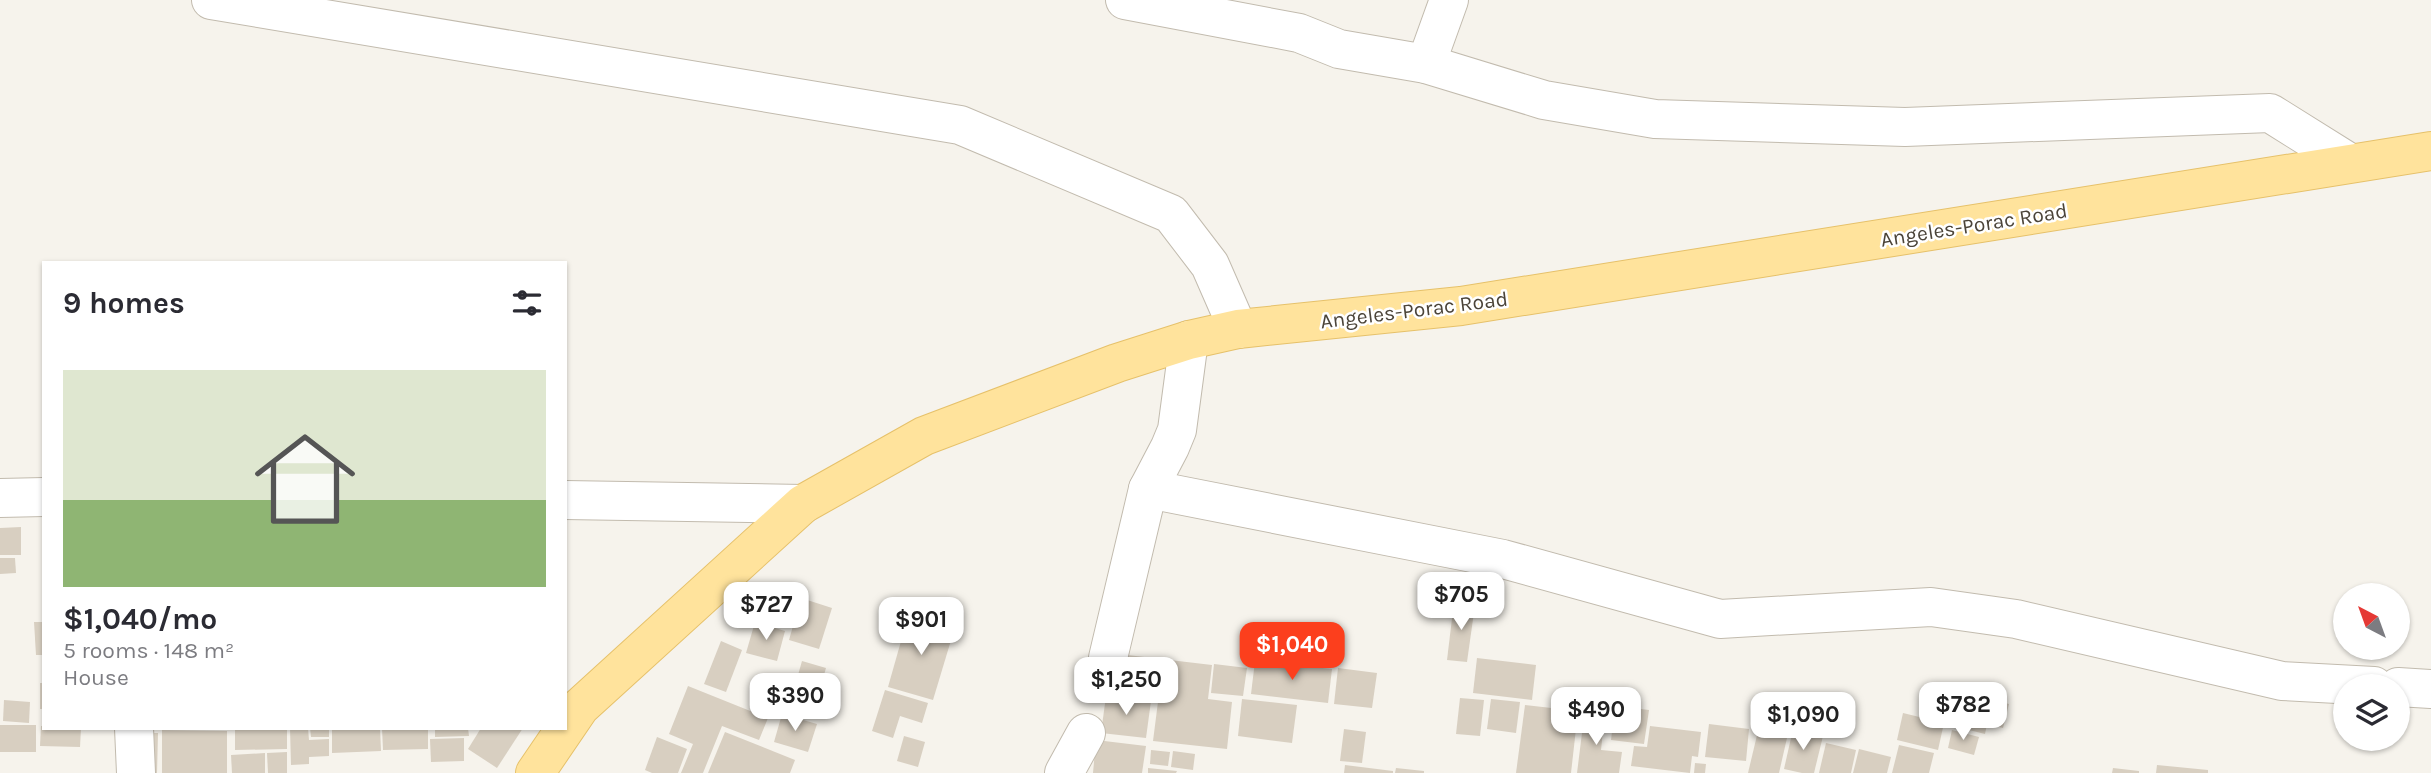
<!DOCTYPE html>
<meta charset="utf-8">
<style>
body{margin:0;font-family:Karla,sans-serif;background:#f2f2f3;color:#2b2b33;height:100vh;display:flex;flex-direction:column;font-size:26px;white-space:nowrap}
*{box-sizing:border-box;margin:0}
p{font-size:23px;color:#7c7c81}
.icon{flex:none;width:38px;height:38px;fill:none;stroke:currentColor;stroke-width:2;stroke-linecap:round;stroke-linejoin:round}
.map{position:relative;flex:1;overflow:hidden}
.side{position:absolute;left:42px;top:261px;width:525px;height:469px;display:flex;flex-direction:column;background:#fff;border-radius:0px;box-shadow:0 2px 5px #0004}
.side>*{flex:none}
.needle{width:46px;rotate:319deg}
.buttons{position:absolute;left:2333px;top:583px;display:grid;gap:14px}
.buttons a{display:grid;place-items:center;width:77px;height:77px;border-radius:50%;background:#fff;box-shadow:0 2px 5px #0004;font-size:35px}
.price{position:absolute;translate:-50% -60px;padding:0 16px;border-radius:14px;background:#fff;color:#222;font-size:23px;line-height:46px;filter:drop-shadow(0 2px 4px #0008)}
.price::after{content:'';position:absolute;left:50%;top:42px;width:21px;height:16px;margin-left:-10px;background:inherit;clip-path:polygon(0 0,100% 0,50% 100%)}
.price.active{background:#fc3f1d;color:#fff}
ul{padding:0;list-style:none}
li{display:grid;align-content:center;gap:14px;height:371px;padding:0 21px}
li+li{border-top:2px solid #e1e1e2}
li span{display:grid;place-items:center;height:217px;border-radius:0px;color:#555}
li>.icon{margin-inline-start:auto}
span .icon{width:126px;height:126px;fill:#fffc;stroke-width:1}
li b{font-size:30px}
h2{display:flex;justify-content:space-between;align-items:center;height:84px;padding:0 21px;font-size:30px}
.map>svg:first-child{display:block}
</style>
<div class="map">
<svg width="2431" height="773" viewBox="0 0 2431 773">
<rect width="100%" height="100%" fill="#f6f3ec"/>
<g fill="#d8cfc1">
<polygon points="21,527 21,555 0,555 0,528"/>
<polygon points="0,558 15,558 16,573 0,574"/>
<polygon points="801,598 832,608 819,649 789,640"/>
<polygon points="1454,602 1475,605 1467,662 1447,660"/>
<polygon points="909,613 955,627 933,700 888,687"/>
<polygon points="34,622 44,622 44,655 36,655"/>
<polygon points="755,622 785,631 777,661 746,653"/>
<polygon points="721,641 742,650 726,692 704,684"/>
<polygon points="1119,654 1212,665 1208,699 1232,702 1227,749 1153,741 1159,694 1175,694 1115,687"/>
<polygon points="1477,658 1536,665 1532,700 1473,693"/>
<polygon points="802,661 826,668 818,696 794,689"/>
<polygon points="1255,661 1332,669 1328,703 1251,694"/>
<polygon points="1214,664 1247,668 1243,696 1211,693"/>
<polygon points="1338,668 1377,673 1372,708 1334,704"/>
<rect x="40" y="683" width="4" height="26"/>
<polygon points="688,686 768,718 759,740 722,726 703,773 681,773 693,744 669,734"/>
<polygon points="885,690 928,703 922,723 900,716 893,738 872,731"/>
<polygon points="1106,696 1151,701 1146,738 1101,733"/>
<polygon points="1460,698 1484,700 1480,736 1456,734"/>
<polygon points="1242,699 1297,705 1292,743 1238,736"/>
<polygon points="1491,699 1520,702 1516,733 1487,729"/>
<polygon points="1990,699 2009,704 2003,728 1987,724 1985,734 1949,725 1955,701 1987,709"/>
<polygon points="4,700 30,702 29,723 3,721"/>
<polygon points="1525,705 1578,711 1571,773 1516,773"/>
<polygon points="1615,706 1649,710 1644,744 1611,740"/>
<polygon points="1585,709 1605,712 1601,750 1622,752 1619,773 1577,773"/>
<polygon points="1903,713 1944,723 1938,750 1897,740"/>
<polygon points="782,714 817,724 808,752 774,742"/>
<polygon points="1709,724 1749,729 1746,761 1705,757"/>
<rect x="0" y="725" width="36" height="27"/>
<polygon points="41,726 81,728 80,747 40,746"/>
<polygon points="1650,726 1701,732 1698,757 1692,756 1690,773 1631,766 1634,746 1647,747"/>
<polygon points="235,728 287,728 287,749 235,750"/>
<polygon points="290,728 308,728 309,740 329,739 329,756 309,757 309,764 291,765"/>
<polygon points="310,728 329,728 329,737 311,737"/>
<polygon points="332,728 380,728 381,751 332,753"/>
<polygon points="382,728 428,728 428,749 383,750"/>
<polygon points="435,728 468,728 469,736 435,737"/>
<polygon points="481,728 523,728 497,768 468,749"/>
<polygon points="1344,729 1366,732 1362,763 1340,761"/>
<polygon points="1793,729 1823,736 1814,773 1802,773 1784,769"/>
<polygon points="162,730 227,731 227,773 162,773"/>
<polygon points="1952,730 1979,737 1974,755 1948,748"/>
<polygon points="1758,731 1787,738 1779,773 1748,773"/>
<polygon points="725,732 795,760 790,773 708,773"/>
<polygon points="140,733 158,733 157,773 139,773"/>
<polygon points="904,736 925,742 918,767 897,761"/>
<polygon points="657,737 687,749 678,773 652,773 645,770"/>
<polygon points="464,738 464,761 431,762 430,739"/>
<polygon points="1096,740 1146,746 1142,773 1093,773"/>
<polygon points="1826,743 1856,750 1851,773 1819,773"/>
<polygon points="1899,745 1934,753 1929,773 1892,773"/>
<polygon points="1859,749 1891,757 1887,773 1853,773"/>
<polygon points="1151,750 1170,752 1168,766 1150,764"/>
<polygon points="1173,751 1195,754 1193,770 1171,767"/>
<polygon points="287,752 287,773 268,773 267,753"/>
<polygon points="265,753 265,773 232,773 231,755"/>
<polygon points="1695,763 1706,764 1705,773 1694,773"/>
<polygon points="1345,765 1393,771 1393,773 1344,773"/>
<polygon points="2157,765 2208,770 2208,773 2156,773"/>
<polygon points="1148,768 1177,771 1176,773 1148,773"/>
<polygon points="1396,768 1424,771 1424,773 1395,773"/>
<polygon points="2113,768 2139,771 2139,773 2112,773"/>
</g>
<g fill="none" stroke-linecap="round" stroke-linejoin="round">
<defs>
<g id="minor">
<polyline points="211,0 960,125 1171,214 1210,265 1238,329"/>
<polyline points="1125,0 1299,33 1339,49 1426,64 1544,100 1655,119 1905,127 2270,113 2350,163"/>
<polyline points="1426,64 1449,0"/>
<polyline points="1148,489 1503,559 1720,619 1931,607 2016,619 2282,681 2374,686"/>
<polyline points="0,498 44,497"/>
<polyline points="565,500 803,504"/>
<polyline points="1108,658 1148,489 1170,447 1177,430 1189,340"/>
<polyline points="2398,687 2431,689"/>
<polyline points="134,728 136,773"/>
<polyline points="1064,773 1086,733"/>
</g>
<polyline id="major" points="535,773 580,707 803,504 924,436 1117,363 1189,340 1238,329 1461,306 2431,151"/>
</defs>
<use href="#minor" stroke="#c2bbae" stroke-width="40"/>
<use href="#major" stroke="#e6c16a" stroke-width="40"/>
<use href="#minor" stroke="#fff" stroke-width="38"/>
<use href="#major" stroke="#ffe39c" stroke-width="38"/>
</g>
<g text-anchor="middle" stroke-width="5" stroke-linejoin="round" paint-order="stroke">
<g font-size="21" fill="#4b4439" stroke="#fff">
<text transform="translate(1974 225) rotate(-9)" y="7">Angeles-Porac Road</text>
<text transform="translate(1414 310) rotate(-7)" y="7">Angeles-Porac Road</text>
</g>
</g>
</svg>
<div class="buttons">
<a><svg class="needle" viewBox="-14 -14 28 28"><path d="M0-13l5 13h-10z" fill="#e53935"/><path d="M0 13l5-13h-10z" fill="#7c7c81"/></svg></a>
<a><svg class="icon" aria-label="layers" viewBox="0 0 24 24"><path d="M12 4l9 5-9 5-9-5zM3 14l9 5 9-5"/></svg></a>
</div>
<b class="price" style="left:1461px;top:632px">$705</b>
<b class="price" style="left:766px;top:642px">$727</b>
<b class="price" style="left:921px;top:657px">$901</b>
<b class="price active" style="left:1292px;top:682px">$1,040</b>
<b class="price" style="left:1126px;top:717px">$1,250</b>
<b class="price" style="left:795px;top:733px">$390</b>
<b class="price" style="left:1963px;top:742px">$782</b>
<b class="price" style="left:1596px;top:747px">$490</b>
<b class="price" style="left:1803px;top:752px">$1,090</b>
<section class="side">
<h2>9 homes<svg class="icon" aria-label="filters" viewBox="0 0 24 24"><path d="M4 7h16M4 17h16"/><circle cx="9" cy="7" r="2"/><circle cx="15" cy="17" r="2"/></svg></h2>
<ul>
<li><span style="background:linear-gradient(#dfe7d0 60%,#8fb573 0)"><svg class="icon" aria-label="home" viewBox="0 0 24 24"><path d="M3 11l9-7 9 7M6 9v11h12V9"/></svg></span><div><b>$1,040/mo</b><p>5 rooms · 148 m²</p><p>House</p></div></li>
</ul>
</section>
</div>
